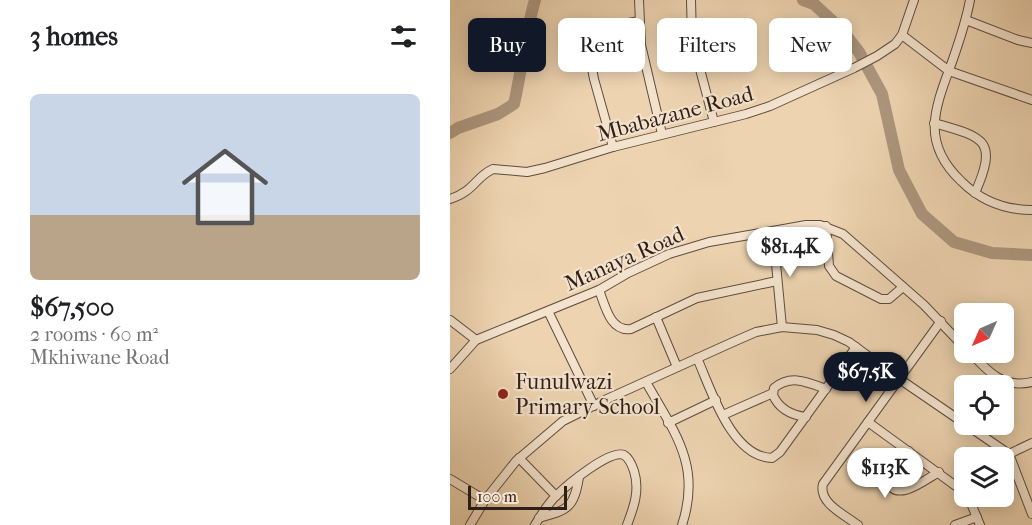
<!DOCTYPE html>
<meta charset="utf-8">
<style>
body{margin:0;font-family:"IM FELL French Canon",serif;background:#f6f6f6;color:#202124;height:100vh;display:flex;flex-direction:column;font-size:22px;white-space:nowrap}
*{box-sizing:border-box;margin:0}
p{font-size:20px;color:#757577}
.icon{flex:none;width:33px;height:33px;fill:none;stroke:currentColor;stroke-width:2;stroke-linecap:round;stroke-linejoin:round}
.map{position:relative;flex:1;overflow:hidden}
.side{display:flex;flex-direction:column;background:#fff;width:450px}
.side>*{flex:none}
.top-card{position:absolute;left:18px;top:18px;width:474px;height:54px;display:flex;gap:12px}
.needle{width:39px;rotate:225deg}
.tools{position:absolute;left:504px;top:303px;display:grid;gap:12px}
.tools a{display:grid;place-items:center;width:60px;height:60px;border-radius:9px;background:#fff;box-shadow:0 3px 15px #0003;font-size:30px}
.scale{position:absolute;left:18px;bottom:15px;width:99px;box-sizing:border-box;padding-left:6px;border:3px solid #2f1f19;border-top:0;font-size:16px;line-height:21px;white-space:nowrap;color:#2f1f19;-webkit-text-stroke:4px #f3e2cc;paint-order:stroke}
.price{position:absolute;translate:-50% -51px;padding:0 14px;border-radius:21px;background:#fff;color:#222;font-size:20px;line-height:39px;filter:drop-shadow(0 2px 3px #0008)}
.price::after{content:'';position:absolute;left:50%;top:36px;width:18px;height:14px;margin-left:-9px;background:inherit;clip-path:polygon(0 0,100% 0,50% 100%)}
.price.current{background:#111827;color:#fff}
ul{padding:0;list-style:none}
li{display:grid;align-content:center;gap:12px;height:318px;padding:0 30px}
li+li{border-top:2px solid #e0e0e0}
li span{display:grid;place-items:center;height:186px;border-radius:9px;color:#555}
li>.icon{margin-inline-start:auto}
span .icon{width:108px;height:108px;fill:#fffc;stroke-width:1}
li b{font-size:26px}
h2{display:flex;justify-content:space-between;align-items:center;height:72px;padding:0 30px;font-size:26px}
.pill{padding:0 21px;border-radius:9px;background:#fff;box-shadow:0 3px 15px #0003;font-size:21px;line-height:54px}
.pill.current{background:#111827;color:#fff}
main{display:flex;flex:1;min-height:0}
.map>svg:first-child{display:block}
</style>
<main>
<section class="side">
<h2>3 homes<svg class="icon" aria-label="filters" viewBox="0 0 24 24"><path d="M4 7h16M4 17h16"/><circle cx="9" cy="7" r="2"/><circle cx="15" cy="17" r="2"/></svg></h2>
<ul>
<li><span style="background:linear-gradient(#c9d6e8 65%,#b9a48a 0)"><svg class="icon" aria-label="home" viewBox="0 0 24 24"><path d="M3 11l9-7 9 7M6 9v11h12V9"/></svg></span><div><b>$67,500</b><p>2 rooms · 60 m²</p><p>Mkhiwane Road</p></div></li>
</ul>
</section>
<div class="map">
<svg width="582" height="525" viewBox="0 0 582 525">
<rect width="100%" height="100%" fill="#edd3b0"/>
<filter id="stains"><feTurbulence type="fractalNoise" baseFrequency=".00333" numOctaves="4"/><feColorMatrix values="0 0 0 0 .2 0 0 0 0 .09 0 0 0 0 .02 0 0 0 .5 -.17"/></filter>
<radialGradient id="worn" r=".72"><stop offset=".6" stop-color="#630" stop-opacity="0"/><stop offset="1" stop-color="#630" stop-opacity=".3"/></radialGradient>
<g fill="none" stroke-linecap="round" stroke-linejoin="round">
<g stroke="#ac967d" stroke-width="12">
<polyline points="353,0 364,4 391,29 409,52 432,94 449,170 472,214 504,242 542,253 582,255"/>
<path d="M0 133 8 128 48 114 64 104C72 69 75 34 85 0"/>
</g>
<defs>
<g id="street">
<polyline points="189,0 191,45 212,134"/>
<polyline points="241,0 242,39 264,122"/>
<path d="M520 0C516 22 509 42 502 62 485 108 470 142 511 181 531 201 554 210 582 210"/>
<polyline points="516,20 568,40 582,43"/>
<polyline points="452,35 499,71 582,100"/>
<path d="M484 123C533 137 549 139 525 193"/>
<polyline points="163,147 144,79 140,58 145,45 163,26 189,21"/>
<path d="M0 199C25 191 25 177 43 169L77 172 95 168 163 147 296 114 320 106 404 68 427 56 445 44 452 35 464 0"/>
<polyline points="376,226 379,266 386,276 431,299 439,299 453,287"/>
<polyline points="323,232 332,327"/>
<path d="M149 290C155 305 160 332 181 329L247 298 327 281"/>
<polyline points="98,311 144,406"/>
<polyline points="206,317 227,367"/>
<polyline points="0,320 26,340"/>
<path d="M520 352C538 372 554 389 582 382"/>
<path d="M247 358C261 389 281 457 322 458L330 452 406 347"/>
<polyline points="0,369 26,340 149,290 178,273 219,254 259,242 356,225 370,225 393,234 474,305 514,347"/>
<path d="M196 382C224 432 252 465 232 525"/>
<polyline points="273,415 323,393"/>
<path d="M356 417C341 415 329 409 323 395L324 388C341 374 357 382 376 389"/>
<polyline points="418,422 514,492"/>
<polyline points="218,423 266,400"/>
<path d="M459 451 438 481C446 504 476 479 489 472"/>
<polyline points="559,454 582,443"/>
<polyline points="69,458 106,496"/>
<polyline points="0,479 35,500"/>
<polyline points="518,496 530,525"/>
<path d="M89 518C118 510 124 508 129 477"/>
<polyline points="20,525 35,500 66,461 113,421 157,399 283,342 306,332 332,327 367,330 384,335 399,342 448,378 559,454 582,514"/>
<path d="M85 525C91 515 98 503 107 495 117 485 160 449 174 455 179 458 182 465 184 471 190 490 184 507 177 525"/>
<path d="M408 525C395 515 368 503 373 484L491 321"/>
<polyline points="505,525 527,517"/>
</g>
</defs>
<use href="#street" stroke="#5e4c3f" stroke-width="10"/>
<use href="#street" stroke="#f3e2cc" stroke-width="8"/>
</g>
<circle fill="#8f2418" stroke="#f3e2cc" stroke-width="2" cx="53" cy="394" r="6"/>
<g text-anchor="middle" stroke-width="4.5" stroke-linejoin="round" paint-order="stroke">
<g font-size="22" fill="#2f1f19" stroke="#f3e2cc">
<text transform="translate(225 113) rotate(-15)" y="8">Mbabazane Road</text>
<text transform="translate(174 258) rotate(-24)" y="8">Manaya Road</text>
</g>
<g font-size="22" fill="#2f1f19" stroke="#f3e2cc" text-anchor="start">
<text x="65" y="389">Funulwazi<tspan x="65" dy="25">Primary School</tspan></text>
</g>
</g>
<rect width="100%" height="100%" filter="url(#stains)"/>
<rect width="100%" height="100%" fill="url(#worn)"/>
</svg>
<div class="tools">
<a><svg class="needle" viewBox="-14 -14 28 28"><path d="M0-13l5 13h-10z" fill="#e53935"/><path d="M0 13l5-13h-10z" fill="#757577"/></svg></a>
<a><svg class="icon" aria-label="locate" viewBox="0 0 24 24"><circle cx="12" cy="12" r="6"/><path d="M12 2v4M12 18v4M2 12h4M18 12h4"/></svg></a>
<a><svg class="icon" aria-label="layers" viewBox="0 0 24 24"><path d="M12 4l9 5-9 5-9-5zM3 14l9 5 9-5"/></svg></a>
</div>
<div class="scale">100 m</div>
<b class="price" style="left:340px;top:278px">$81.4K</b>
<b class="price current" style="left:416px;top:403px">$67.5K</b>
<b class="price" style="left:435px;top:499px">$113K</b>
<div class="top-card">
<a class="pill current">Buy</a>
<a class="pill">Rent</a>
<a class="pill">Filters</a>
<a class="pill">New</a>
</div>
</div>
</main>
